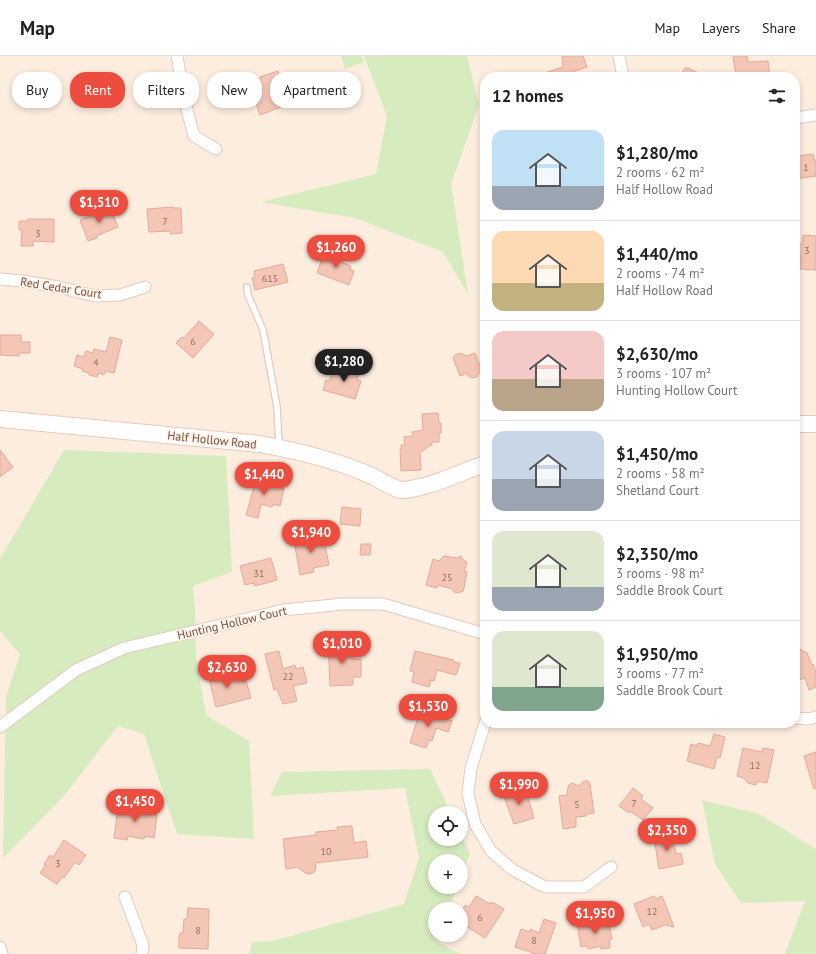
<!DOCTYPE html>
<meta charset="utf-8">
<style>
body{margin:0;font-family:"PT Sans",sans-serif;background:#f6f6f6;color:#222;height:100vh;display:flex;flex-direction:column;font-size:15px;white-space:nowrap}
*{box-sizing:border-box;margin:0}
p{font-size:13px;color:#767676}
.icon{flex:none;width:22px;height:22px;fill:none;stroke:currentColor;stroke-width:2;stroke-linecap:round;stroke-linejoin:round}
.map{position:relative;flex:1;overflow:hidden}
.panel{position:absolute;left:480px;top:16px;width:320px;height:656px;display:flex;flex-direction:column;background:#fff;border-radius:16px;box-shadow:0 2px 6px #0003}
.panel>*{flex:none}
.banner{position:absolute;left:12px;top:16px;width:380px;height:36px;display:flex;gap:8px}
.buttons{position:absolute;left:428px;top:750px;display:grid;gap:8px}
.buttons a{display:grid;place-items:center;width:40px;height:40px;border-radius:50%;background:#fff;box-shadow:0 2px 6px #0003;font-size:20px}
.price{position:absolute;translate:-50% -34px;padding:0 9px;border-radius:14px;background:#ed4d3e;color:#fff;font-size:13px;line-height:26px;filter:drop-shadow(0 1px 2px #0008)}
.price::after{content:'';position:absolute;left:50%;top:24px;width:12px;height:9px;margin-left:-6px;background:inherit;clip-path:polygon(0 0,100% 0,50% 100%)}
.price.on{background:#222;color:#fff}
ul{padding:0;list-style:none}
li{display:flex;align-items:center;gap:12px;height:100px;padding:0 12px}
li+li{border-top:1px solid #e0e0e0}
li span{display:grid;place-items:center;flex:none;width:112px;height:80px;border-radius:12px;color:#555}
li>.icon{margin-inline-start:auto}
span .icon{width:48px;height:48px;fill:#fffc;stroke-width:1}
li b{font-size:17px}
h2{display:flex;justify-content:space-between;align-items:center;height:48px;padding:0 12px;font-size:17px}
.chip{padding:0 14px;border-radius:16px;background:#fff;box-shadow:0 2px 6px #0003;font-size:14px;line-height:36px}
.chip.on{background:#ed4d3e;color:#fff}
header{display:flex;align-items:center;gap:24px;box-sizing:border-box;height:56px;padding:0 20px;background:#fff;border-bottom:1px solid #e0e0e0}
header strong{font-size:19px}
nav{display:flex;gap:22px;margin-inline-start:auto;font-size:14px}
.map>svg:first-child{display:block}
</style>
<header>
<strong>Map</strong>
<nav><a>Map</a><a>Layers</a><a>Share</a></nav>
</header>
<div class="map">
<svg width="816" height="898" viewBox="0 0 816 898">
<rect width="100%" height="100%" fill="#fdeddf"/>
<g fill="#d6ebbe">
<polygon points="341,0 362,0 364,6 345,13"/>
<polygon points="364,0 467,0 479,49 451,128 468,238 443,196 355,162 261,146 376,118 387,60"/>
<polygon points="64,394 226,400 232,516 193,530 195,554 196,602 206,659 249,685 254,783 177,778 144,678 118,670 64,740 3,802 6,640 20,598 0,575 0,503"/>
<polygon points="430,713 451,757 435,757 435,783 461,783 461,779 470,798 461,820 461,805 435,805 435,831 457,831 448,853 435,853 435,879 438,879 436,885 460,898 249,898 252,886 273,885 404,848 419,802 405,732 270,740 282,716"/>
<polygon points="702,744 759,758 816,793 816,898 785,898 805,845 741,847 715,808"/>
</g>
<g fill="#f4c6b6" stroke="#e7a996">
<polygon points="562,0 583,0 587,11 569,17 571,21 538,21 538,19 563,11"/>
<polygon points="733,0 747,0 748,6 768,5 770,21 736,21"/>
<polygon points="685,12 688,12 706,21 679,21"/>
<polygon points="278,15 281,23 285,25 287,31 283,44 279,45 281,51 260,59 253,39 249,40 245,29 260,23 260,21"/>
<polygon points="813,98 814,104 816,104 816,120 795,123 795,100"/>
<polygon points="173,151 173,152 181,152 182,177 171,178 170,175 149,176 147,153"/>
<polygon points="111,154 118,171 96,180 97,182 88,185 80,164 104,155 104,156"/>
<polygon points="28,163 54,163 54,186 33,185 33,190 21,190 22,174 19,174 19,165 28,165"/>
<polygon points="803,179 816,180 816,214 800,213 801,200 798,200 799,188 802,188"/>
<polygon points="335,195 343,207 351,210 350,214 354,215 349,229 317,217 323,200 326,201"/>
<polygon points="283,208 288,226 255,234 252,222 255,221 254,215"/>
<polygon points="199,265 214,278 193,302 176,287 182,281 184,282"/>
<polygon points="0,279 21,279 21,286 30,286 30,297 19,297 19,300 0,299"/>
<polygon points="110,281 122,284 114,317 105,315 104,319 98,317 97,321 89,319 89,317 82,315 83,313 74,310 77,299 84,301 86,295 93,297 94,293 106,296"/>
<polygon points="460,297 467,300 475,297 482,315 479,317 477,321 472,322 468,320 467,317 460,320 453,302 455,299"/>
<polygon points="347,309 358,313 359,316 357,324 361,325 355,343 323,334 326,324 329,325 332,317 341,319 343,311"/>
<polygon points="438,357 439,367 441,367 441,377 439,377 439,386 432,386 432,389 429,390 420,397 421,414 401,415 400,393 401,393 401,389 405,389 404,381 413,380 412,376 423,374 422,358"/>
<polygon points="0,394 13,411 0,421"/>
<polygon points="257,420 278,424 276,431 284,433 280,450 273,448 272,451 261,448 258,462 246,459"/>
<polygon points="342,451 361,453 360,470 340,468"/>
<polygon points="323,479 329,509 313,512 314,516 300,519 294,485"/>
<polygon points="361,488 371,488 370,499 360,499"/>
<polygon points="444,500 457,502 461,500 463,504 467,506 464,515 467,516 464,532 463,535 459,537 454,536 452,533 438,529 437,532 426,529 433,503 439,505"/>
<polygon points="271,502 277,524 255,530 254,527 245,529 240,510"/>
<polygon points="328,580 341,580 341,601 353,600 354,603 361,603 361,621 353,621 353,629 330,630"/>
<polygon points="800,593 807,597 812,609 813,608 816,616 816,631 809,634 805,622 795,625 795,595"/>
<polygon points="279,595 283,613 295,609 296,613 303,611 307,627 293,630 297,645 283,648 277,633 274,634 265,598"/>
<polygon points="415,595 454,604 453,606 460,607 456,619 437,614 434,625 431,624 429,631 412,626 414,616 410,615"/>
<polygon points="219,611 223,627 237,623 238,627 246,625 251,642 216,651 207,614"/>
<polygon points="420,655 452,665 448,676 436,672 432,685 429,684 426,692 410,687"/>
<polygon points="714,678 725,681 720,702 717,701 714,713 687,705 691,688 697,690 698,687 710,690"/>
<polygon points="743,692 762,696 763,692 774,694 767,727 757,725 756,729 748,727 744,722 737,720"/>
<polygon points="816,696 816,732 814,733 804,700"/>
<polygon points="584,725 588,725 590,728 594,757 586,758 586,760 576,761 576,771 563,773 559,740 567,739 568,731 570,728 573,727 578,730"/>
<polygon points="525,732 534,762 514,768 503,738"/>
<polygon points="633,732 643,740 641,743 653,752 643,764 630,755 629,757 619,750"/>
<polygon points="138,747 148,748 147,757 157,759 154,782 145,780 144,783 128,780 127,784 114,782 118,752 137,755"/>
<polygon points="352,770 354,787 366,785 368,801 315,807 316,814 313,817 307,818 297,811 286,813 283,783 316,779 316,776 338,774 337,771"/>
<polygon points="672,778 676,798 681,797 683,808 659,813 654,782"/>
<polygon points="64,784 86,799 79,809 75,806 64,822 62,821 57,828 40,817 46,809 44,808 50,799 53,801"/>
<polygon points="476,840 490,848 492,846 504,853 485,882 461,867 461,856 465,849 469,851"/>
<polygon points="654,840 656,843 662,840 674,871 665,869 652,874 649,868 643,871 634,848"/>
<polygon points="188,852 209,853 208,893 179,892 179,880 180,877 183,877 184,863 187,863"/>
<polygon points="544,863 556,867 545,898 536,898 515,891 521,873 530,876 530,873 539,877"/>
<polygon points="608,864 612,883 609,884 610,892 601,893 601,890 588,893 587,890 581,891 577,867 588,865 588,868"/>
</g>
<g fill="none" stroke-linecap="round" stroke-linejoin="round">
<defs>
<polyline id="lane" points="247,231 248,239 263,274 277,351 279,390"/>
<g id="street">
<polyline points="177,0 184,42 194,80 216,93"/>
<polyline points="619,0 623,21"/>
<polyline points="795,62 816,59"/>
<polyline points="0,223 23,225 58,231 95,240 120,239 145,231"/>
<polyline points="795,662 808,663 816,661"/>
<polyline points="485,667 471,712 468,737 475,768 491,795 513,814 545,831 584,831 611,811"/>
<polyline points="0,671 76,614 124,592 284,554 343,548 383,548 485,578"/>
<polyline points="125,841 143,889 142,898"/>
<polyline points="0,891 2,898"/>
</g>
<g id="secondary">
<path d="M0 363 260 388C298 395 338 404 374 421 380 424 397 435 404 434 432 431 458 417 485 408"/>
<polyline points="795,368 816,368"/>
</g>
</defs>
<use href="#lane" stroke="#e3cabe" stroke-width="8"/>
<use href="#street" stroke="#e3cabe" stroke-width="13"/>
<use href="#secondary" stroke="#e9cabb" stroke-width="18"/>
<use href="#lane" stroke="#fff" stroke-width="5.5"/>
<use href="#street" stroke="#fff" stroke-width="11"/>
<use href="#secondary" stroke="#fff" stroke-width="16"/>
</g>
<g text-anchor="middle" stroke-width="3.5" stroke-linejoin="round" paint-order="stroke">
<g font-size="10" fill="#946e62">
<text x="806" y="115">1</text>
<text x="165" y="169">7</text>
<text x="38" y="181">3</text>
<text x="807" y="198">3</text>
<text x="270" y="226">615</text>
<text x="193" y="289">6</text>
<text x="96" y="310">4</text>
<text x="259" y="521">31</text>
<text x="447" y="525">25</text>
<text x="288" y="624">22</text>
<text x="755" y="713">12</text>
<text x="634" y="751">7</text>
<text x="577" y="752">5</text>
<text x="326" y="799">10</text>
<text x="58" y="811">3</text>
<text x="652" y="859">12</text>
<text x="480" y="865">6</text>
<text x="198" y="878">8</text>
<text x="534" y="888">8</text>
</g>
<g font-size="12" fill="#745046" stroke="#fff2e6">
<text transform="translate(61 232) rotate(9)" y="4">Red Cedar Court</text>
<text transform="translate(212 384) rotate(6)" y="4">Half Hollow Road</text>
<text transform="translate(232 567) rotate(-13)" y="4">Hunting Hollow Court</text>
</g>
</g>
</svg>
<div class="buttons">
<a><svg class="icon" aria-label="locate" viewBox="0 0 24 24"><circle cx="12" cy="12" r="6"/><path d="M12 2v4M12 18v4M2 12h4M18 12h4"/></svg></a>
<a>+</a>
<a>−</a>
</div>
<b class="price" style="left:99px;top:168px">$1,510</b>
<b class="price" style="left:336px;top:213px">$1,260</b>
<b class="price on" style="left:344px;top:327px">$1,280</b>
<b class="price" style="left:264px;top:440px">$1,440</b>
<b class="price" style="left:311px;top:498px">$1,940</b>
<b class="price" style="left:342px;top:609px">$1,010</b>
<b class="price" style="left:227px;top:633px">$2,630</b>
<b class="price" style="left:428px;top:672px">$1,530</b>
<b class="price" style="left:519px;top:750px">$1,990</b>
<b class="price" style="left:135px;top:767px">$1,450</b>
<b class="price" style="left:667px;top:796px">$2,350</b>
<b class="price" style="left:595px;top:879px">$1,950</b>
<div class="banner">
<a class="chip">Buy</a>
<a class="chip on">Rent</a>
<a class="chip">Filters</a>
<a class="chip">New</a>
<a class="chip">Apartment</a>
</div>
<section class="panel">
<h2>12 homes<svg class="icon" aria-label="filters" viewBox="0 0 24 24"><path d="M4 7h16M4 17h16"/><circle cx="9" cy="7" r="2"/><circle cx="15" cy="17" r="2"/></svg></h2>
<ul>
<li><span style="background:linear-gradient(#bfe0f5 70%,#9aa5b1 0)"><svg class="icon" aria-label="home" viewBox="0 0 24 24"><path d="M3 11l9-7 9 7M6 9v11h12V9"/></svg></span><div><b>$1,280/mo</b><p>2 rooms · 62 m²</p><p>Half Hollow Road</p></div></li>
<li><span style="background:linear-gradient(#ffd9b3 65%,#c2b280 0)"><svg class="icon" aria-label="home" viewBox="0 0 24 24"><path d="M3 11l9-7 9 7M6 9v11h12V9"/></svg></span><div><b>$1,440/mo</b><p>2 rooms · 74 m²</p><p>Half Hollow Road</p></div></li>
<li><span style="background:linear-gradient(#f6c9c9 60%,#b9a48a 0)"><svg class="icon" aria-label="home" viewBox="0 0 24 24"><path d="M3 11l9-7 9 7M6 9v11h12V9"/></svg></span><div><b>$2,630/mo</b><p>3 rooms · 107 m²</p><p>Hunting Hollow Court</p></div></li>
<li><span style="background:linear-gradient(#c9d6e8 60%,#9aa5b1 0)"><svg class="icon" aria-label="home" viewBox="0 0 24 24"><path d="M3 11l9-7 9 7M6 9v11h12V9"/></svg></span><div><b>$1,450/mo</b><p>2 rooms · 58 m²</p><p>Shetland Court</p></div></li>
<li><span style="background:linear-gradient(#dfe7d0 70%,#9aa5b1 0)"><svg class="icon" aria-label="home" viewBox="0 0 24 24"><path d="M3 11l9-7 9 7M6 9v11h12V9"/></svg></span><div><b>$2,350/mo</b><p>3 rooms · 98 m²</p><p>Saddle Brook Court</p></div></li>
<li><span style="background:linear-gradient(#dfe7d0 70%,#7fa58c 0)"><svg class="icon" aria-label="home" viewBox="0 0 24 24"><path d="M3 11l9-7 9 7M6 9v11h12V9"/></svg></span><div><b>$1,950/mo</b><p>3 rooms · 77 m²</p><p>Saddle Brook Court</p></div></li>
</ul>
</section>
</div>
